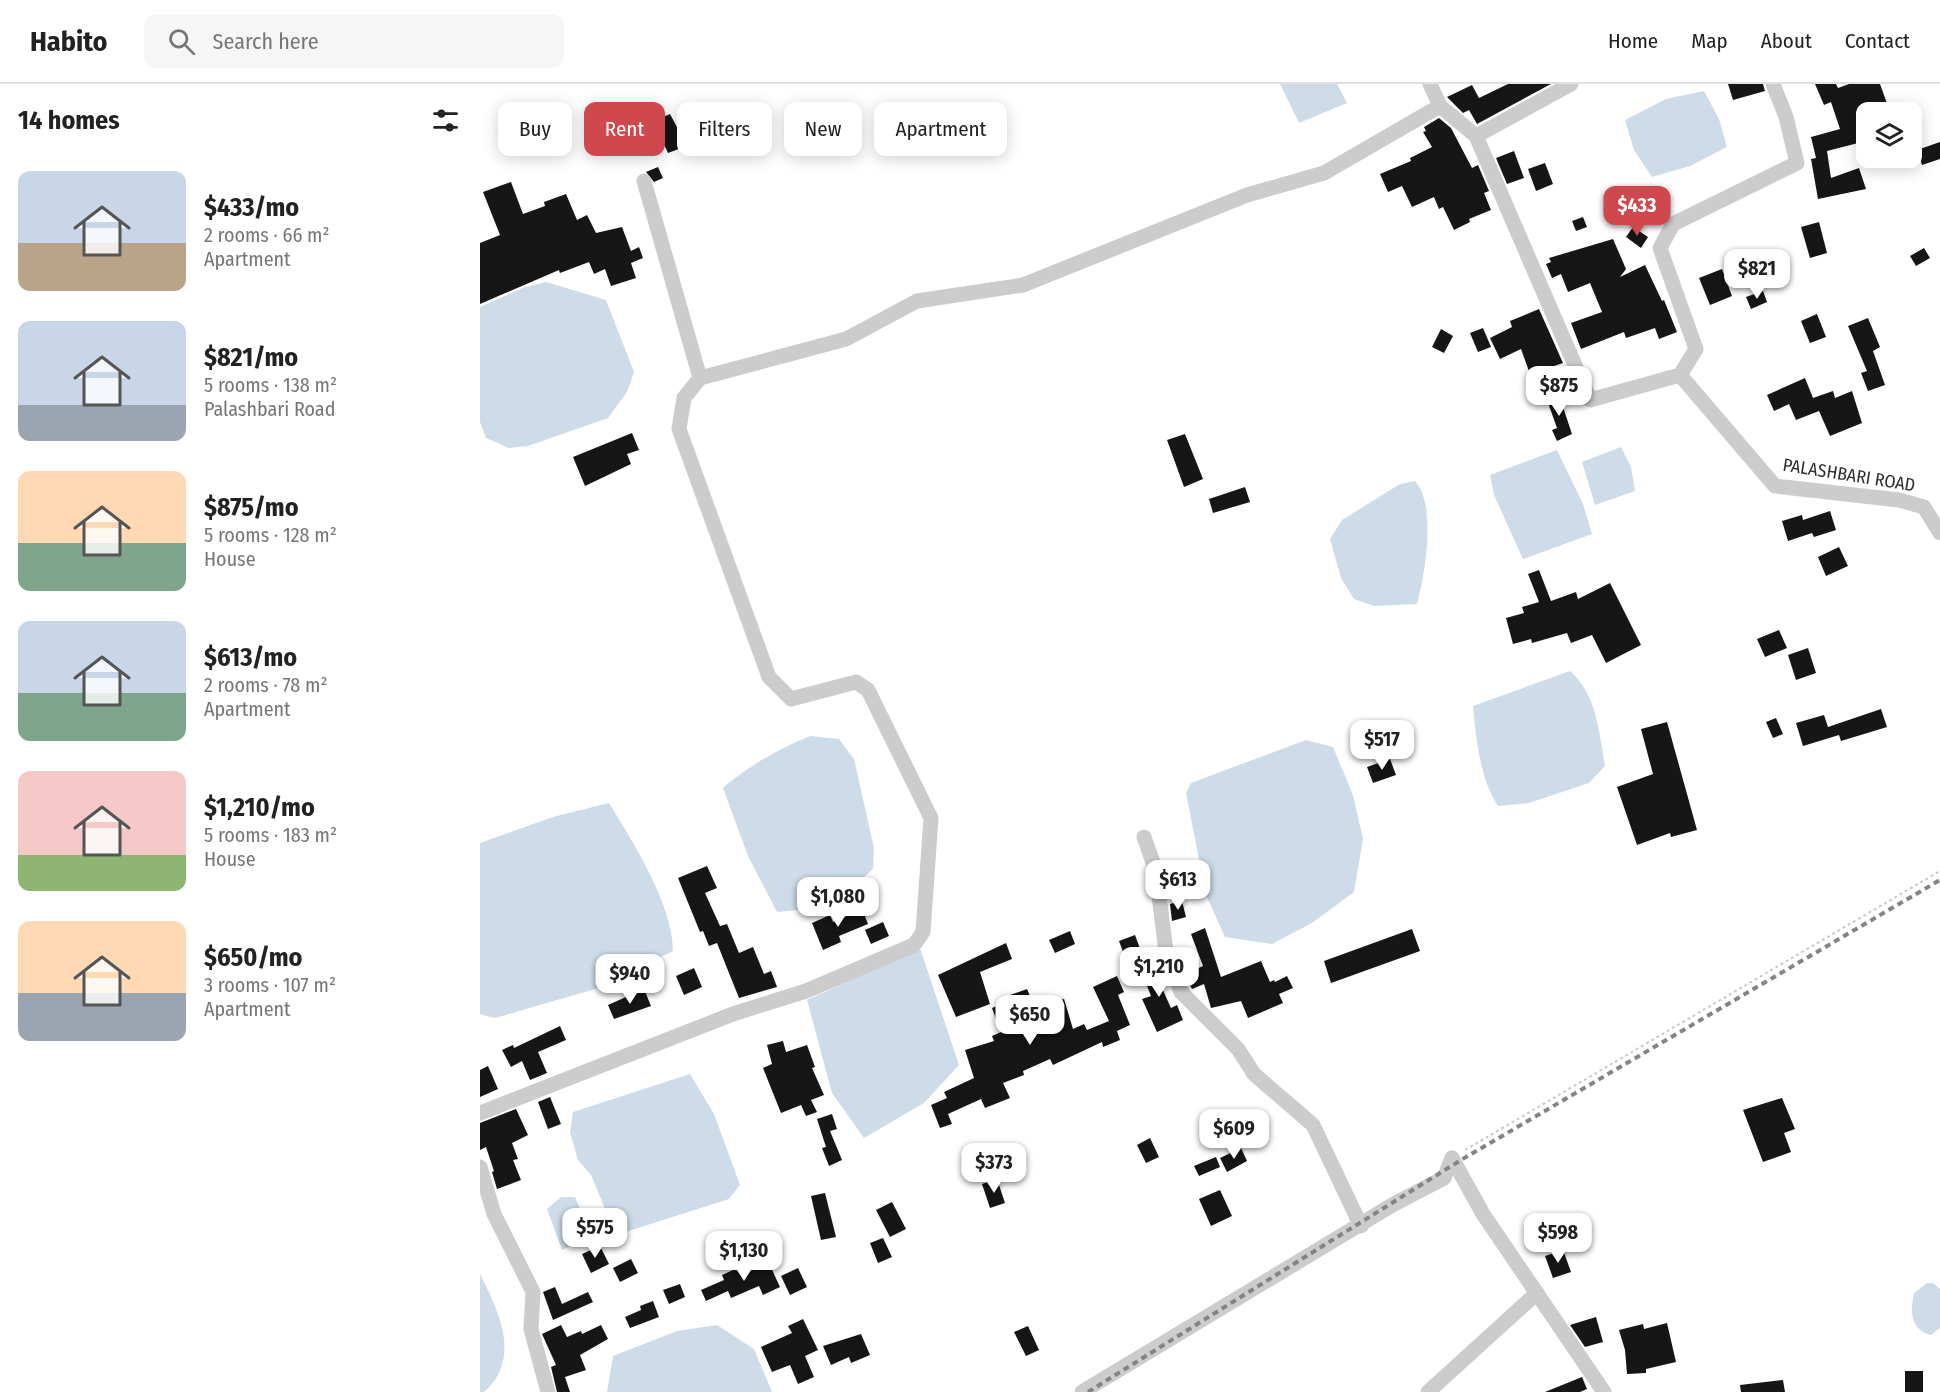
<!DOCTYPE html>
<meta charset="utf-8">
<style>
body{margin:0;font-family:"Fira Sans Condensed",sans-serif;background:#f6f6f6;color:#222;height:100vh;display:flex;flex-direction:column;font-size:22px;white-space:nowrap}
*{box-sizing:border-box;margin:0}
p{font-size:20px;color:#767676}
.icon{flex:none;width:33px;height:33px;fill:none;stroke:currentColor;stroke-width:2;stroke-linecap:round;stroke-linejoin:round}
.map{position:relative;flex:1;overflow:hidden}
.details{display:flex;flex-direction:column;background:#fff;width:480px}
.details>*{flex:none}
.hud{position:absolute;left:18px;top:18px;width:570px;height:54px;display:flex;gap:12px}
.fabs{position:absolute;left:1376px;top:18px;display:grid;gap:12px}
.fabs a{display:grid;place-items:center;width:66px;height:66px;border-radius:12px;background:#fff;box-shadow:0 3px 15px #0003;font-size:30px}
.price{position:absolute;translate:-50% -51px;padding:0 14px;border-radius:12px;background:#fff;color:#222;font-size:20px;line-height:39px;filter:drop-shadow(0 2px 3px #0008)}
.price::after{content:'';position:absolute;left:50%;top:36px;width:18px;height:14px;margin-left:-9px;background:inherit;clip-path:polygon(0 0,100% 0,50% 100%)}
.price.active{background:#cf484d;color:#fff}
ul{padding:0;list-style:none}
li{display:flex;align-items:center;gap:18px;height:150px;padding:0 18px}
li span{display:grid;place-items:center;flex:none;width:168px;height:120px;border-radius:12px;color:#555}
li>.icon{margin-inline-start:auto}
span .icon{width:72px;height:72px;fill:#fffc;stroke-width:1}
li b{font-size:26px}
h2{display:flex;justify-content:space-between;align-items:center;height:72px;padding:0 18px;font-size:26px}
.pill{padding:0 21px;border-radius:12px;background:#fff;box-shadow:0 3px 15px #0003;font-size:21px;line-height:54px}
.pill.active{background:#cf484d;color:#fff}
header{display:flex;align-items:center;gap:36px;box-sizing:border-box;height:84px;padding:0 30px;background:#fff;border-bottom:2px solid #e0e0e0}
header strong{font-size:28px}
nav{display:flex;gap:33px;margin-inline-start:auto;font-size:21px}
.search{width:420px;height:54px;background:#f6f6f6;display:flex;align-items:center;gap:15px;box-sizing:border-box;padding:0 21px;border-radius:12px;color:#767676;font-size:22px}
main{display:flex;flex:1;min-height:0}
.map>svg:first-child{display:block}
</style>
<header>
<strong>Habito</strong>
<div class="search"><svg class="icon" aria-label="search" viewBox="0 0 24 24"><circle cx="10" cy="10" r="6"/><path d="M15 15l6 6"/></svg>Search here</div>
<nav><a>Home</a><a>Map</a><a>About</a><a>Contact</a></nav>
</header>
<main>
<section class="details">
<h2>14 homes<svg class="icon" aria-label="filters" viewBox="0 0 24 24"><path d="M4 7h16M4 17h16"/><circle cx="9" cy="7" r="2"/><circle cx="15" cy="17" r="2"/></svg></h2>
<ul>
<li><span style="background:linear-gradient(#c9d6e8 60%,#b9a48a 0)"><svg class="icon" aria-label="home" viewBox="0 0 24 24"><path d="M3 11l9-7 9 7M6 9v11h12V9"/></svg></span><div><b>$433/mo</b><p>2 rooms · 66 m²</p><p>Apartment</p></div></li>
<li><span style="background:linear-gradient(#c9d6e8 70%,#9aa5b1 0)"><svg class="icon" aria-label="home" viewBox="0 0 24 24"><path d="M3 11l9-7 9 7M6 9v11h12V9"/></svg></span><div><b>$821/mo</b><p>5 rooms · 138 m²</p><p>Palashbari Road</p></div></li>
<li><span style="background:linear-gradient(#ffd9b3 60%,#7fa58c 0)"><svg class="icon" aria-label="home" viewBox="0 0 24 24"><path d="M3 11l9-7 9 7M6 9v11h12V9"/></svg></span><div><b>$875/mo</b><p>5 rooms · 128 m²</p><p>House</p></div></li>
<li><span style="background:linear-gradient(#c9d6e8 60%,#7fa58c 0)"><svg class="icon" aria-label="home" viewBox="0 0 24 24"><path d="M3 11l9-7 9 7M6 9v11h12V9"/></svg></span><div><b>$613/mo</b><p>2 rooms · 78 m²</p><p>Apartment</p></div></li>
<li><span style="background:linear-gradient(#f6c9c9 70%,#8fb573 0)"><svg class="icon" aria-label="home" viewBox="0 0 24 24"><path d="M3 11l9-7 9 7M6 9v11h12V9"/></svg></span><div><b>$1,210/mo</b><p>5 rooms · 183 m²</p><p>House</p></div></li>
<li><span style="background:linear-gradient(#ffd9b3 60%,#9aa5b1 0)"><svg class="icon" aria-label="home" viewBox="0 0 24 24"><path d="M3 11l9-7 9 7M6 9v11h12V9"/></svg></span><div><b>$650/mo</b><p>3 rooms · 107 m²</p><p>Apartment</p></div></li>
</ul>
</section>
<div class="map">
<svg width="1460" height="1308" viewBox="0 0 1460 1308">
<rect width="100%" height="100%" fill="#fff"/>
<g fill="#cddce8">
<polygon points="800,0 857,0 867,19 819,39"/>
<polygon points="1224,7 1239,35 1247,63 1210,82 1172,93 1154,66 1145,36 1186,15"/>
<polygon points="66,198 126,216 154,288 147,308 128,334 48,362 29,364 6,354 0,338 0,223 45,203"/>
<polygon points="1141,363 1151,383 1155,407 1115,421 1102,378"/>
<polygon points="1077,366 1103,420 1112,450 1043,475 1014,411 1010,391"/>
<path d="M935 397C957 422 945 489 937 520L894 522 874 515 861 494 850 455 862 436 920 400Z"/>
<path d="M1090 587C1117 610 1119 649 1125 682L1109 699 1049 719 1018 722C1000 695 996 654 993 622Z"/>
<path d="M330 652 359 655 374 675 394 764 393 785C354 821 350 823 297 828L268 772 243 704C269 681 299 665 330 652Z"/>
<polygon points="826,656 853,663 873,711 883,755 874,808 832,839 792,860 745,853 726,811 706,709 711,699"/>
<path d="M129 719C153 758 193 821 193 867L115 905 15 934 0 930V759L73 733Z"/>
<polygon points="440,864 479,981 444,1019 384,1054 352,1009 327,916"/>
<polygon points="210,990 234,1030 260,1101 249,1115 136,1151 111,1091 98,1076 90,1048 93,1028"/>
<polygon points="81,1113 95,1113 112,1152 82,1166 67,1125"/>
<path d="M0 1190C19 1228 42 1275 4 1308H0Z"/>
<path d="M1447 1199H1453L1460 1205V1244L1451 1251C1430 1246 1430 1227 1434 1209Z"/>
<polygon points="237,1241 274,1265 292,1308 127,1308 133,1272 197,1247"/>
</g>
<g fill="#161616">
<polygon points="1028,0 1071,0 997,40 989,26 983,29 967,13 992,1 999,14"/>
<polygon points="1248,0 1283,0 1285,7 1253,16"/>
<polygon points="1335,0 1356,0 1358,4 1369,0 1400,0 1409,25 1390,28 1386,18 1386,57 1347,67 1351,94 1379,84 1386,105 1338,115 1331,75 1336,74 1331,53 1360,45 1351,18 1344,21"/>
<polygon points="190,30 207,62 188,69 173,37"/>
<polygon points="959,34 971,44 992,84 998,81 1009,107 1004,109 1011,126 989,135 990,138 974,146 963,123 959,125 954,113 932,123 922,102 908,108 900,90 931,77 930,74 952,63 943,48 946,47 944,43"/>
<polygon points="1460,58 1460,75 1442,81 1437,66"/>
<polygon points="1034,67 1044,94 1027,100 1016,74"/>
<polygon points="1065,79 1073,100 1056,107 1048,85"/>
<polygon points="178,83 183,94 174,98 166,88"/>
<polygon points="31,98 43,130 65,122 64,118 86,110 97,136 107,131 116,149 142,143 151,167 159,163 163,174 151,179 156,194 131,202 125,185 114,190 109,178 80,189 79,186 0,220 0,159 20,151 3,108"/>
<polygon points="1103,133 1107,143 1096,147 1092,137"/>
<polygon points="1339,138 1347,169 1330,174 1321,143"/>
<polygon points="1153,143 1168,153 1161,164 1146,153"/>
<polygon points="1133,155 1146,185 1140,193 1165,181 1182,217 1184,216 1197,248 1179,255 1175,244 1146,254 1144,248 1101,265 1091,239 1122,228 1110,199 1088,208 1081,190 1072,194 1066,180 1071,178 1069,174"/>
<polygon points="1444,164 1450,174 1436,182 1430,172"/>
<polygon points="1242,185 1252,212 1230,221 1219,194"/>
<polygon points="1283,207 1287,218 1271,225 1266,213"/>
<polygon points="1059,225 1083,279 1050,290 1041,265 1020,275 1010,254 1032,243 1030,237"/>
<polygon points="1337,230 1346,253 1330,259 1321,237"/>
<polygon points="1388,234 1400,263 1393,267 1405,301 1388,307 1381,289 1387,287 1368,242"/>
<polygon points="1003,244 1011,263 998,268 990,249"/>
<polygon points="961,245 973,252 964,269 952,263"/>
<polygon points="1325,294 1333,314 1353,307 1355,314 1372,307 1382,339 1350,352 1339,327 1316,336 1309,320 1294,327 1287,311"/>
<polygon points="1078,308 1092,350 1077,357 1072,346 1077,344 1066,313"/>
<polygon points="152,349 159,366 147,370 151,380 105,402 93,373"/>
<polygon points="705,350 723,395 704,403 687,356"/>
<polygon points="765,403 770,418 733,429 729,415"/>
<polygon points="1350,427 1356,446 1334,453 1332,449 1308,457 1302,437 1322,431 1323,436"/>
<polygon points="1359,463 1368,482 1346,492 1338,473"/>
<polygon points="1059,486 1071,517 1096,508 1098,515 1130,499 1161,561 1126,579 1112,551 1091,559 1087,549 1052,559 1051,555 1033,560 1026,534 1044,529 1042,523 1059,518 1048,490"/>
<polygon points="1299,546 1307,564 1285,573 1277,555"/>
<polygon points="1328,564 1336,589 1316,596 1308,571"/>
<polygon points="1401,625 1407,643 1361,657 1359,651 1323,662 1316,639 1344,631 1348,643"/>
<polygon points="1296,634 1303,650 1293,654 1286,638"/>
<polygon points="1187,638 1217,746 1191,753 1190,749 1157,761 1137,703 1173,690 1161,645"/>
<polygon points="910,675 916,691 893,699 887,683"/>
<polygon points="227,782 237,804 225,809 240,842 247,840 259,869 273,863 284,890 291,887 297,903 259,914 237,859 229,862 223,847 220,848 198,794"/>
<polygon points="702,817 706,833 692,837 690,820"/>
<polygon points="382,825 388,840 359,852 361,858 343,866 332,839 350,831 353,838"/>
<polygon points="403,838 409,852 391,860 385,846"/>
<polygon points="725,844 741,893 781,877 790,898 794,896 795,898 807,892 813,904 799,910 803,919 768,934 761,917 731,924 724,900 712,905 705,890 723,882 711,850"/>
<polygon points="932,845 940,867 851,899 844,877"/>
<polygon points="590,847 595,860 575,869 569,856"/>
<polygon points="655,851 662,870 646,876 639,857"/>
<polygon points="526,859 532,875 500,888 510,920 476,933 458,891"/>
<polygon points="679,876 688,901 682,904 691,924 697,921 703,936 677,948 662,915 671,912 660,884"/>
<polygon points="214,884 222,903 204,911 196,892"/>
<polygon points="637,892 644,908 638,911 650,941 637,947 640,956 623,963 622,958 573,981 570,975 543,987 544,991 523,999 530,1014 505,1024 501,1015 468,1030 472,1040 460,1044 451,1021 467,1014 464,1008 494,994 485,966 514,957 512,952 521,948 512,924 532,916 530,911 547,905 555,924 584,915 593,945 604,940 607,946 629,937 613,903"/>
<polygon points="164,905 171,922 134,935 128,921"/>
<polygon points="80,942 86,956 58,968 67,989 50,996 42,977 31,983 22,966 33,961 34,964"/>
<polygon points="303,957 306,968 327,961 335,983 332,984 344,1011 331,1016 337,1028 326,1032 321,1021 301,1029 283,984 292,980 287,961"/>
<polygon points="8,982 18,1005 0,1013 0,986"/>
<polygon points="70,1013 81,1040 68,1045 58,1018"/>
<polygon points="1302,1014 1315,1045 1304,1049 1311,1068 1283,1078 1263,1026"/>
<polygon points="36,1025 48,1051 32,1059 38,1075 33,1076 41,1096 17,1105 12,1088 14,1087 6,1063 0,1066 0,1039"/>
<polygon points="352,1030 357,1045 350,1047 362,1076 349,1082 342,1064 346,1063 337,1035"/>
<polygon points="670,1054 679,1073 666,1079 657,1061"/>
<polygon points="761,1064 767,1077 747,1088 740,1074"/>
<polygon points="736,1073 740,1083 719,1092 714,1082"/>
<polygon points="517,1095 525,1119 510,1124 502,1100"/>
<polygon points="740,1106 752,1132 731,1142 719,1115"/>
<polygon points="345,1109 356,1153 341,1156 331,1112"/>
<polygon points="412,1118 426,1145 410,1153 396,1126"/>
<polygon points="403,1154 412,1173 398,1179 390,1159"/>
<polygon points="120,1162 129,1180 111,1189 102,1170"/>
<polygon points="1083,1166 1091,1188 1073,1194 1065,1172"/>
<polygon points="151,1175 158,1189 140,1198 133,1184"/>
<polygon points="288,1177 300,1203 283,1211 279,1202 251,1214 248,1207 226,1217 221,1206 244,1196 242,1191 262,1182 265,1188"/>
<polygon points="318,1184 327,1203 310,1211 301,1192"/>
<polygon points="200,1200 205,1213 189,1220 183,1206"/>
<polygon points="75,1203 82,1220 108,1208 113,1218 73,1236 63,1208"/>
<polygon points="173,1217 179,1233 150,1244 145,1233 161,1226 160,1222"/>
<polygon points="1116,1233 1123,1258 1105,1263 1090,1241"/>
<polygon points="323,1235 338,1266 325,1272 334,1293 318,1300 310,1281 292,1288 281,1263 312,1249 308,1242"/>
<polygon points="1187,1239 1196,1278 1166,1285 1166,1289 1147,1290 1145,1266 1139,1246 1163,1240 1164,1245"/>
<polygon points="81,1241 87,1253 101,1247 102,1250 121,1241 128,1255 100,1271 106,1286 85,1293 90,1308 77,1308 71,1283 76,1281 62,1250"/>
<polygon points="548,1242 559,1266 546,1272 534,1248"/>
<polygon points="381,1250 390,1271 371,1279 369,1273 351,1281 343,1262"/>
<rect x="1425" y="1287" width="18" height="21"/>
<polygon points="1102,1293 1107,1305 1100,1308 1065,1308"/>
<polygon points="1303,1296 1305,1308 1261,1308 1260,1301"/>
</g>
<g fill="none" stroke-linecap="round" stroke-linejoin="round">
<polyline stroke="#c9c9c9" stroke-width="2" stroke-dasharray="3 3" stroke-linecap="butt" points="985,1066 1460,787"/>
<g stroke="#ccc" stroke-width="15">
<polyline points="950,0 960,22 996,52 1110,316 1200,291 1216,265 1180,164 1193,140 1317,79 1306,33 1293,0"/>
<polyline points="996,52 1091,0"/>
<polyline points="164,97 220,294"/>
<polyline points="1200,291 1295,402 1419,416 1444,423 1460,449"/>
<polyline points="664,753 676,787 686,868 701,908 758,965 774,990 833,1041 881,1142"/>
<polyline points="0,1029 253,930 326,907 434,861 443,848 451,734 388,606 376,598 311,615 289,593 199,345 204,314 220,294 366,255 437,217 543,201 767,111 844,89 960,22"/>
<polyline points="972,1074 1003,1130 1124,1308"/>
<polyline points="0,1083 14,1130 53,1208 51,1245 68,1308"/>
<polyline points="602,1308 914,1120 964,1094 972,1074"/>
<polyline points="948,1308 1057,1209"/>
</g>
<polyline stroke="#848484" stroke-width="4" stroke-dasharray="6 4.5" stroke-linecap="butt" points="608,1308 981,1076 1460,796"/>
</g>
<g text-anchor="middle" stroke-width="6" stroke-linejoin="round" paint-order="stroke">
<g font-size="18" fill="#2f2f2f" stroke="#fff">
<text transform="translate(1369 391) rotate(9)" y="6">PALASHBARI ROAD</text>
</g>
</g>
</svg>
<div class="fabs">
<a><svg class="icon" aria-label="layers" viewBox="0 0 24 24"><path d="M12 4l9 5-9 5-9-5zM3 14l9 5 9-5"/></svg></a>
</div>
<b class="price active" style="left:1157px;top:153px">$433</b>
<b class="price" style="left:1277px;top:216px">$821</b>
<b class="price" style="left:1079px;top:333px">$875</b>
<b class="price" style="left:902px;top:687px">$517</b>
<b class="price" style="left:698px;top:827px">$613</b>
<b class="price" style="left:358px;top:844px">$1,080</b>
<b class="price" style="left:679px;top:914px">$1,210</b>
<b class="price" style="left:150px;top:921px">$940</b>
<b class="price" style="left:550px;top:962px">$650</b>
<b class="price" style="left:754px;top:1076px">$609</b>
<b class="price" style="left:514px;top:1110px">$373</b>
<b class="price" style="left:115px;top:1175px">$575</b>
<b class="price" style="left:1078px;top:1180px">$598</b>
<b class="price" style="left:264px;top:1198px">$1,130</b>
<div class="hud">
<a class="pill">Buy</a>
<a class="pill active">Rent</a>
<a class="pill">Filters</a>
<a class="pill">New</a>
<a class="pill">Apartment</a>
</div>
</div>
</main>
